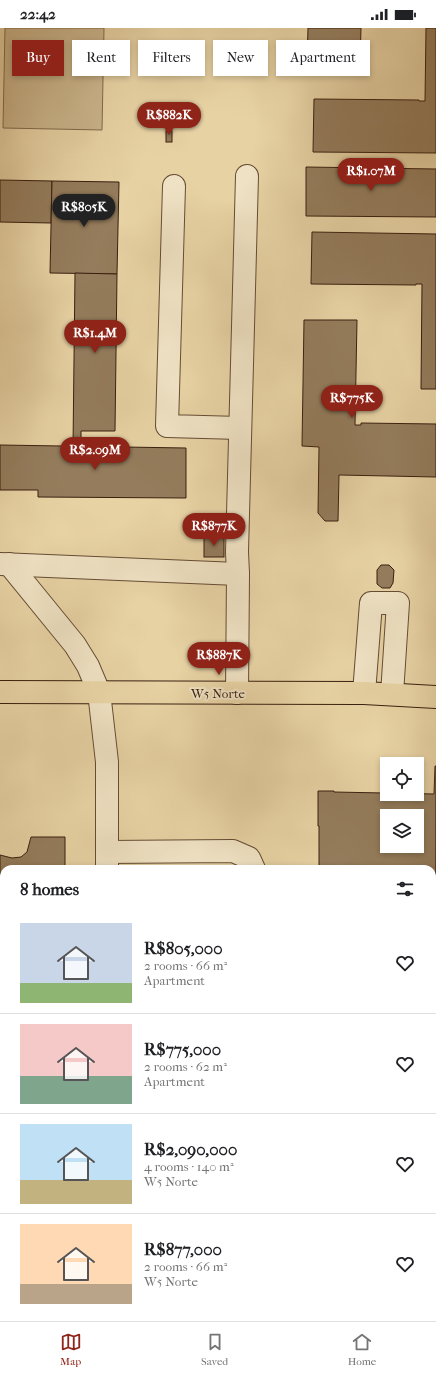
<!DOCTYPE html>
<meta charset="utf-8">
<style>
body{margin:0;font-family:"IM FELL French Canon",serif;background:#f2f2f2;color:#202124;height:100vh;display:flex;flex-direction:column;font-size:15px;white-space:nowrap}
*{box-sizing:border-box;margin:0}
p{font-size:13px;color:#757577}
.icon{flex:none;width:22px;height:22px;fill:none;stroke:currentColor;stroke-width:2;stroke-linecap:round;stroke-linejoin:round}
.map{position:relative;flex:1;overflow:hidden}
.drawer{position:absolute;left:0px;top:837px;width:436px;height:456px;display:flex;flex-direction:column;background:#fff;border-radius:12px 12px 0 0;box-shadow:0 2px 6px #0003}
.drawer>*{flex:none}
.banner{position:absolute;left:12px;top:12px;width:412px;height:36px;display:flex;gap:8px}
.tools{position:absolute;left:380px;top:729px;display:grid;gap:8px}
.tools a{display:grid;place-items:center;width:44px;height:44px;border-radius:0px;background:#fff;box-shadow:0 2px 6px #0003;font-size:20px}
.price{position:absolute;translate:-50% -34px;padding:0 9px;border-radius:14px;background:#8f2418;color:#fff;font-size:13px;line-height:26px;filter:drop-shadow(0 1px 2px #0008)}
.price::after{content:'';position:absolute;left:50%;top:24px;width:12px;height:9px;margin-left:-6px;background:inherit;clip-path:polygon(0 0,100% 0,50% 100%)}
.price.current{background:#222;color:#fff}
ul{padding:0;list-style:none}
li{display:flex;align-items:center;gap:12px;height:100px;padding:0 20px}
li+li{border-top:1px solid #e0e0e0}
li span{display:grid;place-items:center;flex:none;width:112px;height:80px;border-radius:0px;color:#555}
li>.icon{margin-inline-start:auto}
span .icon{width:48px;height:48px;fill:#fffc;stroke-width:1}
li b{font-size:17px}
h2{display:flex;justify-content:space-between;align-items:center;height:48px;padding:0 20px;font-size:17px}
.tag{padding:0 14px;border-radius:0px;background:#fff;box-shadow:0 2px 6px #0003;font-size:14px;line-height:36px}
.tag.current{background:#8f2418;color:#fff}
.status{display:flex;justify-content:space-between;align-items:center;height:28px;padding:0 20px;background:#fff;direction:ltr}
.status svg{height:11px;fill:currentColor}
.dock{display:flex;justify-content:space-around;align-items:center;height:56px;border-top:1px solid #e0e0e0;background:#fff;font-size:11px;color:#757577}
.dock a{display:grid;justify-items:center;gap:2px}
.dock .current{color:#8f2418}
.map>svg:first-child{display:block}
</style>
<div class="status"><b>22:42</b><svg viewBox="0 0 49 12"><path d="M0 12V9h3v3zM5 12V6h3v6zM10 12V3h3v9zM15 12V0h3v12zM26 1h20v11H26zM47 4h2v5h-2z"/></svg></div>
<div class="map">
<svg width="436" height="1293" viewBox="0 0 436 1293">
<rect width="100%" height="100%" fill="#e7d2a4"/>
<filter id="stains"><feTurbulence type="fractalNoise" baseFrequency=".005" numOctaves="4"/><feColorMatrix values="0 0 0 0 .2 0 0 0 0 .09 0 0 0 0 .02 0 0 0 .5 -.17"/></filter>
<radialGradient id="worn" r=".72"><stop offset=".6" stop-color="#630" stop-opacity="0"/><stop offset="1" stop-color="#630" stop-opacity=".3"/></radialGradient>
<polygon fill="#cab48b" stroke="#826a4d" points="5,0 104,0 102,102 3,100"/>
<g fill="#947c5c" stroke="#3a1f0f" fill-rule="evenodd">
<polygon points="308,0 361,0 360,36 307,35"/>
<polygon points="426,0 436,0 436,125 313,124 314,71 419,72 419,73 425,73"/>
<rect x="166" y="103" width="6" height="11"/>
<polygon points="306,139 436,141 436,189 306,188"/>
<polygon points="0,152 52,153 51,195 0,194"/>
<polygon points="52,153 119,154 117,246 50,245"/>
<polygon points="312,204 436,206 436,361 421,361 422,256 416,256 416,257 311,256"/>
<polygon points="75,245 117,246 115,403 81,403 81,419 73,418"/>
<polygon points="304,292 357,292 355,397 361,397 361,395 436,396 436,449 339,447 338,493 325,493 318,485 319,419 302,418"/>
<polygon points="0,417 186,420 186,470 38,469 38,462 0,462"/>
<rect x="204" y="509" width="20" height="20"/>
<polygon points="381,537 389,537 394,542 393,555 390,560 382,560 377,556 377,542"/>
<path d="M435 738H436L435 1114H432V841H319V798H318V763H334V764L434 766ZM387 788H417V818H387Z"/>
<polygon points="31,809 65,809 65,841 4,841 4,889 0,889 0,827 12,830 21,829 27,824"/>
<rect x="0" y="1094" width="4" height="64"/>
<rect x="432" y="1117" width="4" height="6"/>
</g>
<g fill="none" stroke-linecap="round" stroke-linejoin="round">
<defs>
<g id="minor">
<polyline points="174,158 167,398 240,400"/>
<polyline points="0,536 238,546"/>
<polyline points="9,536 75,617 88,638 99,664 107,734 107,841"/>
<polyline points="237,665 238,546 237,524 247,148"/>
<polyline points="364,665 371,575 398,575 392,666"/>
<polyline points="107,824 233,823 249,830 254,841"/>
</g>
<polyline id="major" points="0,664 364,665 436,669"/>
</defs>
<use href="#minor" stroke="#654c34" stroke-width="24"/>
<use href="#major" stroke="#3a1f0f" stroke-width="24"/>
<g stroke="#3a1f0f" stroke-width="2.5" stroke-dasharray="1 2" stroke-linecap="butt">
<polyline points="0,1260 4,1260"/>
<polyline points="432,1267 436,1267"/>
</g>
<use href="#minor" stroke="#efe2c4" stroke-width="22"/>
<use href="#major" stroke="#e7d2a4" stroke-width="22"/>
</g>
<g text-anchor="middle" stroke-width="3.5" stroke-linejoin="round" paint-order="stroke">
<g font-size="13" fill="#3a1f0f" stroke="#efe2c4">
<text x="218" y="670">W5 Norte</text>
</g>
</g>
<rect width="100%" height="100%" filter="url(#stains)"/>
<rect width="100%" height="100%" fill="url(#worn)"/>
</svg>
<div class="tools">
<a><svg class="icon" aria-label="locate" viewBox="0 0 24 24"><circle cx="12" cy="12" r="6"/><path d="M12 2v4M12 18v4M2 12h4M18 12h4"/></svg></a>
<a><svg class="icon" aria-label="layers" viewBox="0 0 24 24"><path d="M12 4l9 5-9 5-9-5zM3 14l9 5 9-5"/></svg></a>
</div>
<b class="price" style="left:169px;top:108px">R$882K</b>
<b class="price" style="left:371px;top:164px">R$1.07M</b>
<b class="price current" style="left:84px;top:200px">R$805K</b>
<b class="price" style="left:95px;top:326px">R$1.4M</b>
<b class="price" style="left:352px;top:391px">R$775K</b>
<b class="price" style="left:95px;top:443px">R$2.09M</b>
<b class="price" style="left:214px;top:519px">R$877K</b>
<b class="price" style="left:219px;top:648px">R$887K</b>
<div class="banner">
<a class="tag current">Buy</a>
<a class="tag">Rent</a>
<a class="tag">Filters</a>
<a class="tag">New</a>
<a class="tag">Apartment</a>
</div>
<section class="drawer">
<h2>8 homes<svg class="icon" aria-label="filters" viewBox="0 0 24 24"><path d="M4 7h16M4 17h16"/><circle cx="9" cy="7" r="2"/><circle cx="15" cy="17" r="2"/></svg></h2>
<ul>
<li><span style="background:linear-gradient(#c9d6e8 75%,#8fb573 0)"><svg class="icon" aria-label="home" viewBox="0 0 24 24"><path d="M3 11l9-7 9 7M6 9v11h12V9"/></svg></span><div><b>R$805,000</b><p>2 rooms · 66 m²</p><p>Apartment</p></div><svg class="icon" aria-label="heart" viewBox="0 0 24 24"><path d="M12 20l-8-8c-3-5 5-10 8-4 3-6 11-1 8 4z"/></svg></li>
<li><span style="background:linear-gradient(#f6c9c9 65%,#7fa58c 0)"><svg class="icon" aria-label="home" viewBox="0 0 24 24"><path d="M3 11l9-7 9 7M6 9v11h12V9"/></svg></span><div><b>R$775,000</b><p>2 rooms · 62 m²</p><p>Apartment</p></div><svg class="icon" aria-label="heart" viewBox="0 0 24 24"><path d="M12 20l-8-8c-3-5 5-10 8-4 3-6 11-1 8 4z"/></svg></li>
<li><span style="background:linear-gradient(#bfe0f5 70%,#c2b280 0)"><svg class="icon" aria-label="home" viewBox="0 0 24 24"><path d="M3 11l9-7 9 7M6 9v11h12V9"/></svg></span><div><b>R$2,090,000</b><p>4 rooms · 140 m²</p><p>W5 Norte</p></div><svg class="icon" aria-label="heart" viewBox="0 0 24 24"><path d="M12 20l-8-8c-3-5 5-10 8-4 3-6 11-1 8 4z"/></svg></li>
<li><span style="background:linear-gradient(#ffd9b3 75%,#b9a48a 0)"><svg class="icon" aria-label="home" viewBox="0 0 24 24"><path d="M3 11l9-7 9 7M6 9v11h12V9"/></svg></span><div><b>R$877,000</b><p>2 rooms · 66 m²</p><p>W5 Norte</p></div><svg class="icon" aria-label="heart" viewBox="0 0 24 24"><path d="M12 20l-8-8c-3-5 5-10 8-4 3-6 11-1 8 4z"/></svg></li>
</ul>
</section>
</div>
<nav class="dock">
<a class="current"><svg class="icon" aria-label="map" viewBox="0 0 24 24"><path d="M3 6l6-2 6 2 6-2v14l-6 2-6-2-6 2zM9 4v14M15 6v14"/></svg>Map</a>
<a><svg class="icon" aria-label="saved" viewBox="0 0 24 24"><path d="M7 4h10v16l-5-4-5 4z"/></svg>Saved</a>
<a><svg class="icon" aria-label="home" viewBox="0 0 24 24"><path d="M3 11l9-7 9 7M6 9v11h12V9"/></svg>Home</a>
</nav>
